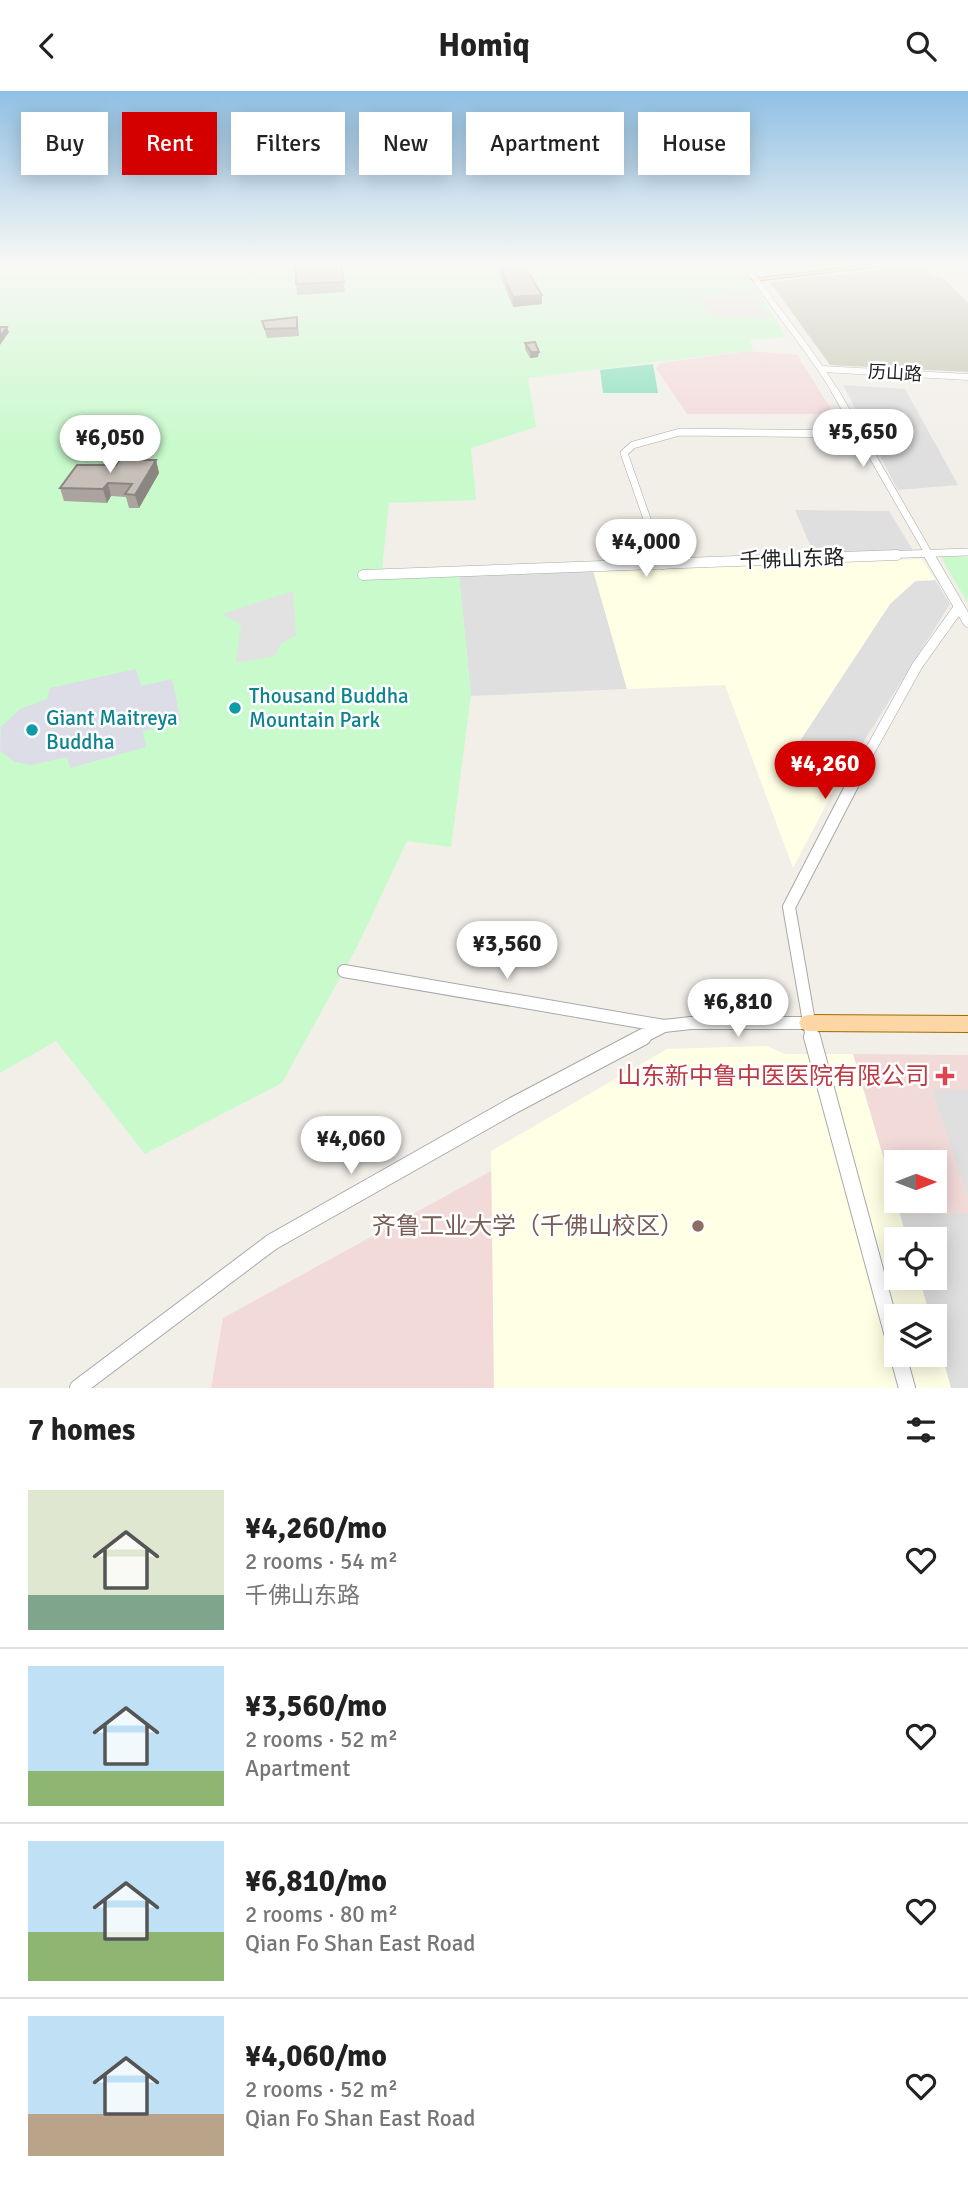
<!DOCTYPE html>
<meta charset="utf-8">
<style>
body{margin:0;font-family:Signika,"Noto Sans SC",sans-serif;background:#f2f2f2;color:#222;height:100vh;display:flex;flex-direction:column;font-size:26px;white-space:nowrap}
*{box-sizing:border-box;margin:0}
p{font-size:23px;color:#767676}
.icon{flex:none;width:38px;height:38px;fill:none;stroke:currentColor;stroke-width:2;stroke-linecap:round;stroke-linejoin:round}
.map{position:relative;height:1297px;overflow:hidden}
.details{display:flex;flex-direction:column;background:#fff;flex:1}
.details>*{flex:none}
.hud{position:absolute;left:21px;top:21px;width:928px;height:63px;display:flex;gap:14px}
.needle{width:46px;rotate:90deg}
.tools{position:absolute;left:884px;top:1059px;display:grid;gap:14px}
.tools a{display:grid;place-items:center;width:63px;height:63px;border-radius:0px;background:#fff;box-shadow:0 4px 18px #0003;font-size:35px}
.price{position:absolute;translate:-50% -60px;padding:0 16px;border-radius:24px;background:#fff;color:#222;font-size:23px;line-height:46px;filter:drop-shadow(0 2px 4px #0008)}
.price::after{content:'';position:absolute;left:50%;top:42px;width:21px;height:16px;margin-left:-10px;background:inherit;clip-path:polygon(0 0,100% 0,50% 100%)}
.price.selected{background:#d40000;color:#fff}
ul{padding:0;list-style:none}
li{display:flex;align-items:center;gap:21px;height:175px;padding:0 28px}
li+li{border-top:2px solid #e0e0e0}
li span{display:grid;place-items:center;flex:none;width:196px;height:140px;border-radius:0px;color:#555}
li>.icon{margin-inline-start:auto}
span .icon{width:84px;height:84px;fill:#fffc;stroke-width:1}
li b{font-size:30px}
h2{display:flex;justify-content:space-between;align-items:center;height:84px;padding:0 28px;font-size:30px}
.chip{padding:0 24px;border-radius:0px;background:#fff;box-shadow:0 4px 18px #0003;font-size:24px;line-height:63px}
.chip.selected{background:#d40000;color:#fff}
header{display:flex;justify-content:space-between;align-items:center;height:91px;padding:0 28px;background:#fff;font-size:32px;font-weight:800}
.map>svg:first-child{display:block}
</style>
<header><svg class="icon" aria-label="back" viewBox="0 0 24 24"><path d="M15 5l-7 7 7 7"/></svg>Homiq<svg class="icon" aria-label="search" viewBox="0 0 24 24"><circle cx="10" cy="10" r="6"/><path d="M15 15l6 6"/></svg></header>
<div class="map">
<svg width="968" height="1297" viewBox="0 0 968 1297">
<rect width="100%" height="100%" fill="#f2efe9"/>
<g fill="#e0dfdf">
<polygon points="843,294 905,298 958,394 898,399"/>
<polygon points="795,419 889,420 914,461 814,463"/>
<polygon points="593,479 627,598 471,605 459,485"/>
<polygon points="935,489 950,513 837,693 802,693 792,662 890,513 916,490"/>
<polygon points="931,999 968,999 968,1107"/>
<polygon points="968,1122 968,1297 951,1297 935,1241 934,1225 930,1225 919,1187 934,1186 934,1148 907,1148 900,1123"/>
</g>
<g fill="#f2dad9">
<polygon points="749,260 797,264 834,323 687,323 656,277 661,272"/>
<polygon points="853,963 968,964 968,999 931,999 968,1107 968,1122 900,1123 896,1110 934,1110 934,1071 896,1071 896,1109"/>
<polygon points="493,1079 494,1297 211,1297 223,1227"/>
</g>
<g fill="#ffffe5">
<polygon points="922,468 935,489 915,490 890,513 792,662 803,693 837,693 793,777 725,594 627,598 593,479"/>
<polygon points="767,955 785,963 853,963 907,1148 896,1148 896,1186 919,1187 930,1225 896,1225 896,1264 934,1264 935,1241 951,1297 494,1297 491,1060 667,958"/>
</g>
<polygon fill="#c7c7b4" points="916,175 945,189 968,212 968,281 830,274 770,191"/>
<g fill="#c8facc">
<polygon points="0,174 742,174 786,246 750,249 753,259 528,287 536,336 471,357 476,409 389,412 381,488 459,485 471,605 451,756 407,750 357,856 282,992 145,1063 56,950 0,982"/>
<polygon points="968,466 968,510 967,511 941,466"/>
</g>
<polygon fill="#88e0be" points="653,273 658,302 603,302 600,279"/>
<g fill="#e2e2e2">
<polygon points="752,201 770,227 711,227 698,207"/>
<polygon points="293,500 296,544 281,553 275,565 236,572 241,533 222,523"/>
</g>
<polygon fill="#dddde8" points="136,578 141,595 172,588 181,630 143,640 146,656 70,677 67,666 31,674 15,671 0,660 1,636 20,618 47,608 50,597"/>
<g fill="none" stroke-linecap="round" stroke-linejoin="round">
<defs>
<g id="minor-far4">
<path d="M746 174C774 218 810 257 836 302"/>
<polyline points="822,278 968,286"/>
</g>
<g id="minor-far3">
<polyline points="835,300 930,465"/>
<polyline points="660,465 624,362 633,354 680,341 859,343"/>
<polyline points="851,465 968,461"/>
</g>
<g id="minor-far2">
<polyline points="660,464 663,473"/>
<polyline points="929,464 968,531"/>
<polyline points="363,484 897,464"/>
<polyline points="861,676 917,575 959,516"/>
</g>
<g id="minor-far1">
<polyline points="344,880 664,935"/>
<polyline points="639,948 664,935 691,932 808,932"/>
<polyline points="812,948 789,816 862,675"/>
</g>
<g id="minor">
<polyline points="812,946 896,1256"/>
<polyline points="898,1264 907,1297"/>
<polyline points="78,1297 272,1151 514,1014 643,946"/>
</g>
<g id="major">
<polygon points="870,174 891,174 754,190 751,188"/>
<polygon points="808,924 968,925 968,941 808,940 802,938 799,932 802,926"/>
</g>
</defs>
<use href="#minor-far4" stroke="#a9a9a9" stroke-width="7"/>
<use href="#minor-far3" stroke="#a9a9a9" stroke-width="8"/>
<use href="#minor-far2" stroke="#a9a9a9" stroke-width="11"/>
<use href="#minor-far1" stroke="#a9a9a9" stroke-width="14"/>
<use href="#minor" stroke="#a9a9a9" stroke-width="18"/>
<use href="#major" stroke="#a06b00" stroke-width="2"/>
<use href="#minor-far4" stroke="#fff" stroke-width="6"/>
<use href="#minor-far3" stroke="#fff" stroke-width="7"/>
<use href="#minor-far2" stroke="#fff" stroke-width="10"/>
<use href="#minor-far1" stroke="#fff" stroke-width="12"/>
<use href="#minor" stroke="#fff" stroke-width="16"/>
<use href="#major" fill="#fcd6a4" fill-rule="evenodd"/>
</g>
<g fill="#aba49e">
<polygon points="341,174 345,201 297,204 296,193"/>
<polygon points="500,175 542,204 542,213 513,216 500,184"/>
<polygon points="262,230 298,234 299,245 267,247"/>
<polygon points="525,252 538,266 530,267 525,258"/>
<polygon points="156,369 159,382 139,417 129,417 126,406 111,405 107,412 64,410 60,397 116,374"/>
</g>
<g fill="#8b8681">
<polygon points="542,204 542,213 513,216 513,206"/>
<polygon points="7,236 9,241 0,254 0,246"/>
<polygon points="531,261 539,261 538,266 530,267"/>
<polygon points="156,369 159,382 139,417 135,404"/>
<polygon points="108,392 111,405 107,412 103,398"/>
</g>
<g fill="#c7bfb8" stroke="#8b8681" stroke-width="2">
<polygon points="341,174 344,191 296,193 296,175"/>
<polygon points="524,174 542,204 513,206 500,175"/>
<polygon points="297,226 297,237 265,238 262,230"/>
<polygon points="0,236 7,236 0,246"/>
<polygon points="535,251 539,261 531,261 525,252"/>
<polygon points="120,369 156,369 135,404 125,403 132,393 108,392 103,398 60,397 77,374 116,374"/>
</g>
<linearGradient id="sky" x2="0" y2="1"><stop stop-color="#8fc0e4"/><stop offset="0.49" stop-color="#f9f8f5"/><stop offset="1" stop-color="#f9f8f5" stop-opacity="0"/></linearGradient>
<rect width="968" height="355" fill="url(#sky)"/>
<g fill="#0f9aa8" stroke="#fff" stroke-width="2.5">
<circle cx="235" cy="617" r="7"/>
<circle cx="32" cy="639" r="7"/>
</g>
<path fill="#e0444e" stroke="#fff" stroke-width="2.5" d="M941.5 974.5h7v7h7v7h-7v7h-7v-7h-7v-7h7z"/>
<circle fill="#8d6e63" stroke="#fff" stroke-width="2.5" cx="698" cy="1135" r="7"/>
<g text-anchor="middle" stroke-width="5" stroke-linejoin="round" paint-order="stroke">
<g font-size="18" fill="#222" stroke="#fff">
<text transform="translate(895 282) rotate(3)" y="6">历山路</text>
</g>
<g font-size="21" fill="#222" stroke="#fff">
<text transform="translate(792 468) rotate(-2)" y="7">千佛山东路</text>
</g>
<g font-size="21" fill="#0d838f" stroke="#fff" text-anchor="start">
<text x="249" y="612">Thousand Buddha<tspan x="249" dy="24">Mountain Park</tspan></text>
<text x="46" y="634">Giant Maitreya<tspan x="46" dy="24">Buddha</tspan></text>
</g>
<g font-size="24" fill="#be3a42" stroke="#fff" text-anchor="end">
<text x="929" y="993">山东新中鲁中医医院有限公司</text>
</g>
<g font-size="24" fill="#785e54" stroke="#fff" text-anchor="end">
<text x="684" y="1143">齐鲁工业大学（千佛山校区）</text>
</g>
</g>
</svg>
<div class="tools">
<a><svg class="needle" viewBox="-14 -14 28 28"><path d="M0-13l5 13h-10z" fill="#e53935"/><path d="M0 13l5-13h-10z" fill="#767676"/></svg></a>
<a><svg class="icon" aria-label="locate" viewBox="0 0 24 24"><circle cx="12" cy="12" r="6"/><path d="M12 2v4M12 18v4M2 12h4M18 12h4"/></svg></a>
<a><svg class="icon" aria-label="layers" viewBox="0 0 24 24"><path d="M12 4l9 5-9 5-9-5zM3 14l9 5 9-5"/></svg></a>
</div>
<b class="price" style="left:863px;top:378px">¥5,650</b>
<b class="price" style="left:110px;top:384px">¥6,050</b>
<b class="price" style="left:646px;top:488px">¥4,000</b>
<b class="price selected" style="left:825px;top:710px">¥4,260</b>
<b class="price" style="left:507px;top:890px">¥3,560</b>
<b class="price" style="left:738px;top:948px">¥6,810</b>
<b class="price" style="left:351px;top:1085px">¥4,060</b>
<div class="hud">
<a class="chip">Buy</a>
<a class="chip selected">Rent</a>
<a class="chip">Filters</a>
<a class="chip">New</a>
<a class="chip">Apartment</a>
<a class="chip">House</a>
</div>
</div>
<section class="details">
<h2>7 homes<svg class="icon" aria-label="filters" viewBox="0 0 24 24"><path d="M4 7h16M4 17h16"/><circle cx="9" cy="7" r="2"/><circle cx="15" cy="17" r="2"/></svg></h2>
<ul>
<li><span style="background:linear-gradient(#dfe7d0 75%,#7fa58c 0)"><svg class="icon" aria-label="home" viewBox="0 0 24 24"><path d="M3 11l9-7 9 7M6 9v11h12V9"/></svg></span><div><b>¥4,260/mo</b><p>2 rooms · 54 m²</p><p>千佛山东路</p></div><svg class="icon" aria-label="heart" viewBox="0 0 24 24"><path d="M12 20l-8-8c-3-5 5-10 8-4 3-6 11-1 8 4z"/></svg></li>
<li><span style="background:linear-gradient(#bfe0f5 75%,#8fb573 0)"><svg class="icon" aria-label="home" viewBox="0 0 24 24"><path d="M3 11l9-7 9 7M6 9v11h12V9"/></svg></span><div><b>¥3,560/mo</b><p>2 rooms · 52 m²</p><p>Apartment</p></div><svg class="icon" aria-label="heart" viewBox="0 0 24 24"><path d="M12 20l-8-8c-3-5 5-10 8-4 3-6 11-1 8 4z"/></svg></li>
<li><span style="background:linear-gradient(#bfe0f5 65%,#8fb573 0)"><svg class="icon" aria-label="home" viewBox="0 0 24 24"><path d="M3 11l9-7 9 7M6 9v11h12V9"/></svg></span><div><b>¥6,810/mo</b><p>2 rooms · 80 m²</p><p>Qian Fo Shan East Road</p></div><svg class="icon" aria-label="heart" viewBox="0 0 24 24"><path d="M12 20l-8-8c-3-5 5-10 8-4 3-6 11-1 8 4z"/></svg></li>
<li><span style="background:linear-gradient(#bfe0f5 70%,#b9a48a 0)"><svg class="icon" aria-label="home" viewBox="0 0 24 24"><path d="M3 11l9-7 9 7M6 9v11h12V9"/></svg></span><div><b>¥4,060/mo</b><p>2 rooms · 52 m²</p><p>Qian Fo Shan East Road</p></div><svg class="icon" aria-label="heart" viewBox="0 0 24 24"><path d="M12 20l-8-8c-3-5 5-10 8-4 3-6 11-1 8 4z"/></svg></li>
</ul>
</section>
